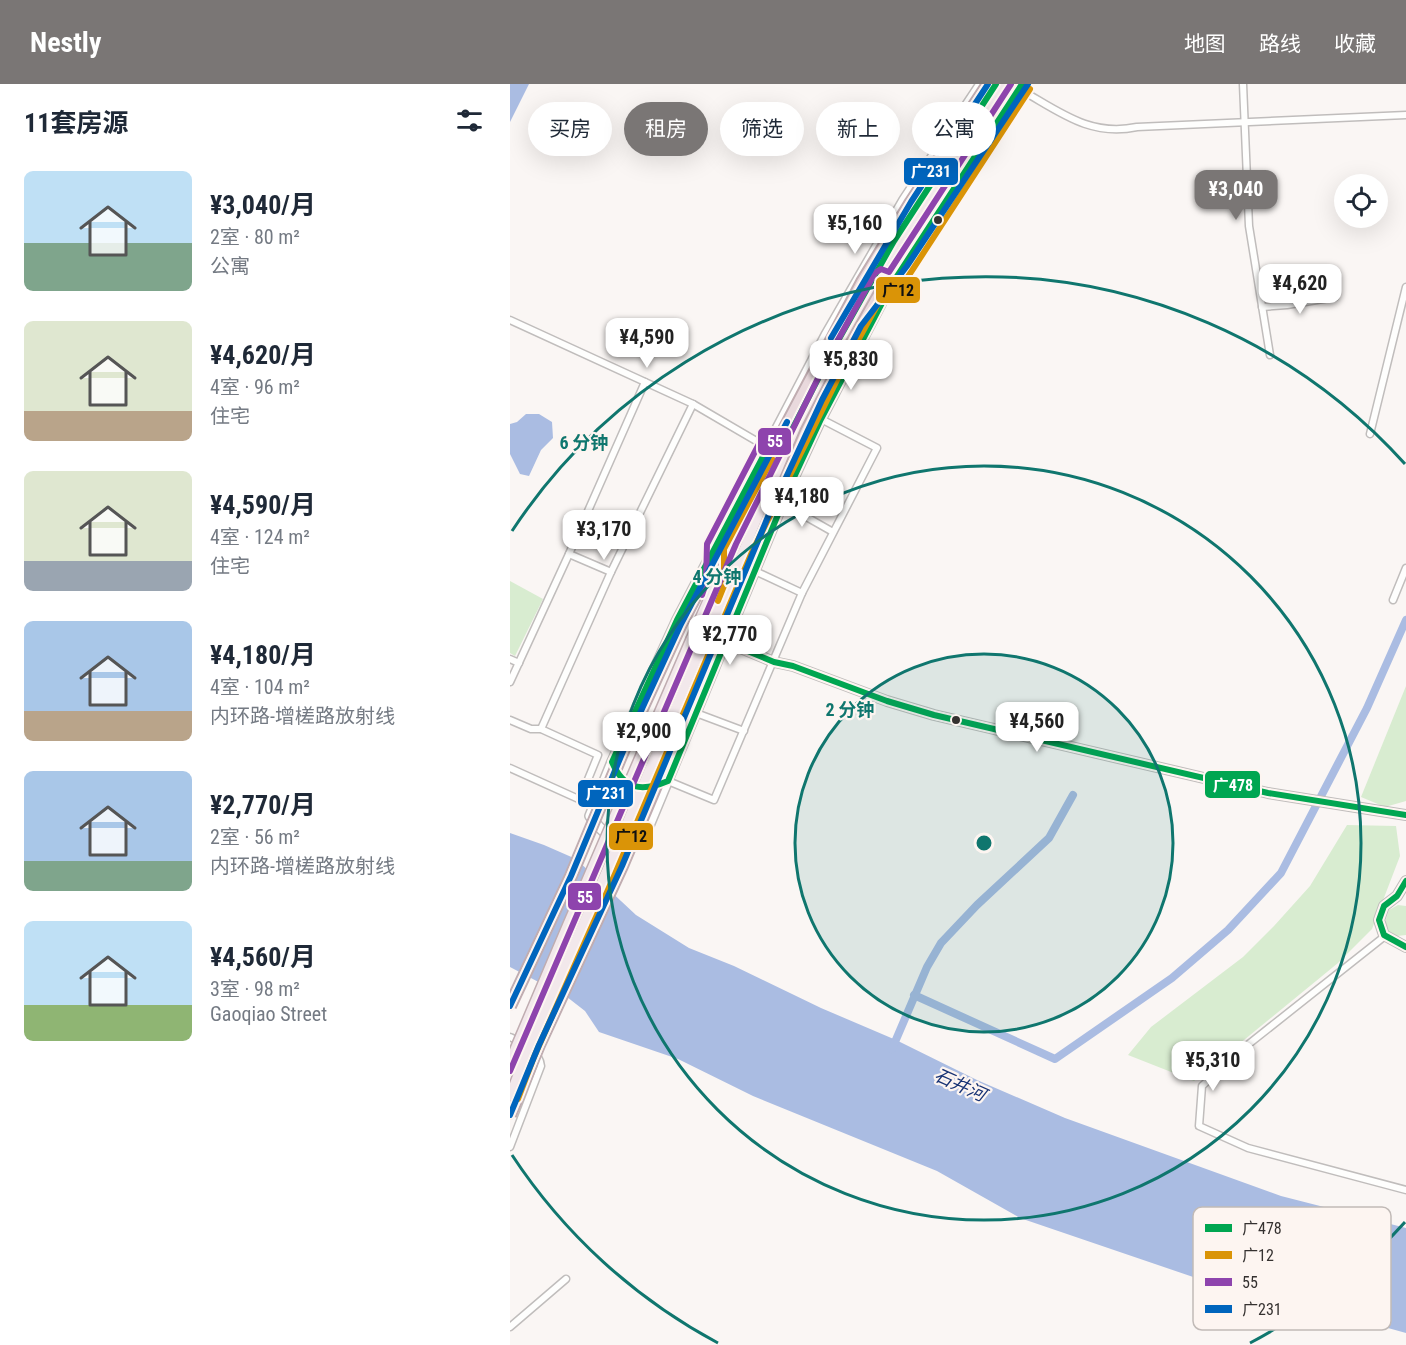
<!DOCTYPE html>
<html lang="zh">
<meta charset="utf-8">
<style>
body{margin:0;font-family:"Roboto Condensed","Noto Sans SC",sans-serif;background:#f6f6f7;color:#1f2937;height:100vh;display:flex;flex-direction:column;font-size:22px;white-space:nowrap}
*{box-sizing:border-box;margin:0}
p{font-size:20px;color:#747a83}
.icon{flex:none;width:33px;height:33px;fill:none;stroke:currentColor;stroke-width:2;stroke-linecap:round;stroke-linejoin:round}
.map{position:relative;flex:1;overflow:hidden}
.details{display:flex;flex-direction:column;background:#fff;width:510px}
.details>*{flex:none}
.banner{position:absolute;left:18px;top:18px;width:570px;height:54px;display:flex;gap:12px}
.controls{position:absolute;left:824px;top:90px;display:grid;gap:12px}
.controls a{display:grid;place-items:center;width:54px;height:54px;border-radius:50%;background:#fff;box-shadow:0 6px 24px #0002;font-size:30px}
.price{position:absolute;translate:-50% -51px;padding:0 14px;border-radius:12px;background:#fff;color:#222;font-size:20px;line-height:39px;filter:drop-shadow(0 2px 3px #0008)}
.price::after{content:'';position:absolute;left:50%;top:36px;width:18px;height:14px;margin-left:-9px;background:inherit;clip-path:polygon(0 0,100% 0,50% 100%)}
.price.current{background:#7a7675;color:#fff}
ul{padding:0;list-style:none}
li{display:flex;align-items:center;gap:18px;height:150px;padding:0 24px}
li span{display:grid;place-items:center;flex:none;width:168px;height:120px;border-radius:9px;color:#555}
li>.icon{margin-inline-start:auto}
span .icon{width:72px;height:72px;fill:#fffc;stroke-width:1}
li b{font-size:26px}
h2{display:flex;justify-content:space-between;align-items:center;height:72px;padding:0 24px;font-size:26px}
.pill{padding:0 21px;border-radius:27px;background:#fff;box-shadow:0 6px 24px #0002;font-size:21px;line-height:54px}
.pill.current{background:#7a7675;color:#fff}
header{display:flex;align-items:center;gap:36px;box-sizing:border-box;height:84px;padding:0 30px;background:#7a7675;color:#fff}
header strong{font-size:28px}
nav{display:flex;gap:33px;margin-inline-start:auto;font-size:21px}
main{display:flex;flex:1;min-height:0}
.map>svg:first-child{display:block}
</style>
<header>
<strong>Nestly</strong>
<nav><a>地图</a><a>路线</a><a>收藏</a></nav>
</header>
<main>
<section class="details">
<h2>11套房源<svg class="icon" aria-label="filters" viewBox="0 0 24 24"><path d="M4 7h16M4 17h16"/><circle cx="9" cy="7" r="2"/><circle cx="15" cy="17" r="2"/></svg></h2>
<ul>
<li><span style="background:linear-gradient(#bfe0f5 60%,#7fa58c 0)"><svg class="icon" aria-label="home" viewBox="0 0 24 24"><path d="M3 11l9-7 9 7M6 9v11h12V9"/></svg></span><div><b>¥3,040/月</b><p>2室 · 80 m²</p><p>公寓</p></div></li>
<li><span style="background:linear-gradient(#dfe7d0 75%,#b9a48a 0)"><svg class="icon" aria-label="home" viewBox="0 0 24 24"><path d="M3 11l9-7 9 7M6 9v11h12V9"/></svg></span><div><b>¥4,620/月</b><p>4室 · 96 m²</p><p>住宅</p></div></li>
<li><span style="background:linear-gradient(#dfe7d0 75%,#9aa5b1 0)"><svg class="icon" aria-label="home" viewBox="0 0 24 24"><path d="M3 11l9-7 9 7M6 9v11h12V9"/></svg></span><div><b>¥4,590/月</b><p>4室 · 124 m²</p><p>住宅</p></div></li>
<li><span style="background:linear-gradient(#a9c7e8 75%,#b9a48a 0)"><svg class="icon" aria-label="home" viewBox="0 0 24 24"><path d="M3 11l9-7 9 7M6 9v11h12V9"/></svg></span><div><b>¥4,180/月</b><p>4室 · 104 m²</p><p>内环路-增槎路放射线</p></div></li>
<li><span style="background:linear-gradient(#a9c7e8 75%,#7fa58c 0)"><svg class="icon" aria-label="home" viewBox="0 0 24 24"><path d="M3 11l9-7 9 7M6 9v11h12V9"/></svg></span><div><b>¥2,770/月</b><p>2室 · 56 m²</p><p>内环路-增槎路放射线</p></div></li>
<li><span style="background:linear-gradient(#bfe0f5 70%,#8fb573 0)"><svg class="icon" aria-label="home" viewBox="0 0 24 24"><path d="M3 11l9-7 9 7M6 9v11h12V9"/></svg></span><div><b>¥4,560/月</b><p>3室 · 98 m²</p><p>Gaoqiao Street</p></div></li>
</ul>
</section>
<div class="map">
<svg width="896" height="1261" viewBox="0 0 896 1261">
<rect width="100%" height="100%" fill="#faf6f4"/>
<g fill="#d8ecd0">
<polygon points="0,497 33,515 5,572 0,569"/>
<polygon points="896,602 896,717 875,723 851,713"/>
<polygon points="837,741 886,742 890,772 862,845 828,879 684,997 618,971 641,943 733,873 764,842 800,802"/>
<polygon points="888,821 896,822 896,851 887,852 880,848 875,838 879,826"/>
</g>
<g fill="#aabce2">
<polygon points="0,0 19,0 0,38"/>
<polygon points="16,330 29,330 42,338 43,354 31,366 19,392 10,390 0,370 0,340 7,338"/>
<polygon points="0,749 34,761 66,775 126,831 179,864 224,882 311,924 386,956 467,996 555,1034 771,1112 896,1144 896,1249 842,1234 736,1211 510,1134 427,1087 243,1012 168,975 89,948 75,927 57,913 0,883"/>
</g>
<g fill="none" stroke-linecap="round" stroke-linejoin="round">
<g stroke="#aabce2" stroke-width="8">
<polyline points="404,911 545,975 662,894 718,846 771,789 857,624 896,536"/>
<polyline points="382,965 417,883 431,859 467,821 539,754 563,711"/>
</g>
<defs>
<g id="street">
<polyline points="733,0 739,142 760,271"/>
<path d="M511 6C550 28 580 53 627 43L896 31"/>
<polyline points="382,201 395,209"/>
<polyline points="752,223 777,221 825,213"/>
<polyline points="0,236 183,320 260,365"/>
<polyline points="860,350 896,203"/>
<polyline points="270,418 323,448"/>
<polyline points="59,470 101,488"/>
<polyline points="245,487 292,509"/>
<polyline points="883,516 896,484"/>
<polyline points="0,575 9,579"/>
<polyline points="0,598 59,470 135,298"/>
<polyline points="186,629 234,647"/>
<polyline points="0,636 21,645 31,645 88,671 70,715"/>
<polyline points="31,645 101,488 183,320"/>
<polyline points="0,684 84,722"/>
<polyline points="158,697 204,716 292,509 367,364 311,335"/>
<polyline points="875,852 735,963 692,1002 689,1042 738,1064 896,1106"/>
<path d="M0 953C13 959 29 966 31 982L0 1063"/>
<polyline points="0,1243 56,1195"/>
</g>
<g id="secondary">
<path d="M376 210 311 335 279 404 133 756 123 762C104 759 92 748 80 732L102 678 167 536 316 251 394 116 471 0"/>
<polyline points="216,558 264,578 283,582 377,617 424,631 758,709 896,731"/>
<polyline points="112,655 163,677"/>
<path d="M103 683C111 703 130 707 149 701"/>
<polyline points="896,797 887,812 874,822 869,836 874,851 896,863"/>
</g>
<g id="primary">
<path d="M181 555C240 420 307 287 383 160 415 105 451 53 486 0"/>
<path d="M192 562C247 431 309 302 380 179 416 118 457 59 496 0"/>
</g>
</defs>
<use href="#street" stroke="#c0bdbc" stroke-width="9"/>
<use href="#secondary" stroke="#c0bdbc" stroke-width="12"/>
<use href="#primary" stroke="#c0adb1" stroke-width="12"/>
<use href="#street" stroke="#fefefd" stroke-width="6"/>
<use href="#secondary" stroke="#fefefd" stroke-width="9"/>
<use href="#primary" stroke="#f2e8eb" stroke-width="9"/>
<defs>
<g id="primary-bridge">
<polyline points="0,977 58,840 181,555"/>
<polyline points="0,1012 16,970 97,786 192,562"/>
</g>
<g id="highway-bridge">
<polyline points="372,216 397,182 518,0"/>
<polyline points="0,922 61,792 119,653 171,540 352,198 401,118 478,0"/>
<polyline points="0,1031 29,961 112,782 296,348 340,262 383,186 504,0"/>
</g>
</defs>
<use href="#primary-bridge" stroke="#c0adb1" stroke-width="12" stroke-linecap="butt"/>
<use href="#highway-bridge" stroke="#c0adb1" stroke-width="14" stroke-linecap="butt"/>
<use href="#primary-bridge" stroke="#f2e8eb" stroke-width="9"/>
<use href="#highway-bridge" stroke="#e9d9dd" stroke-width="10"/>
<defs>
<g id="bus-1">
<path d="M486 0 384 157 325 262 270 369 258 363 167 536 102 678C114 706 132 708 158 697L279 404 311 335 382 200 512 0"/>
<polyline points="216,558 264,578 283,582 377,617 424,631 758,709 896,731"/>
<polyline points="896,797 887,812 874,822 869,836 874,851 896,863"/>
</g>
<g id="bus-2">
<polyline points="208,517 214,502 214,465 262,375"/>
<polyline points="8,1015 24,973 105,790 242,468 334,282 375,207 383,209 390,205 520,5"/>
</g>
<g id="bus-3">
<polyline points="192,511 196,499 197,460 250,358 259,354 267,359"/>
<polyline points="0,987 226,460 318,274 365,189 371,185 379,188 501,0"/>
</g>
<g id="bus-4">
<polyline points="321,254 401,118 478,0"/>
<polyline points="0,922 61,792 119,653 171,540 277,338"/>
<polyline points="0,1031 29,961 112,782 260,428 312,316 351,242 397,182 518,0"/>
</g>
</defs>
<use href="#bus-1" stroke="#fdf5f1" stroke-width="10"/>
<use href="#bus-2" stroke="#fdf5f1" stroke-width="10"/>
<use href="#bus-3" stroke="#fdf5f1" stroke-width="10"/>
<use href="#bus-4" stroke="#fdf5f1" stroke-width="10"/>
<use href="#bus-1" stroke="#00a651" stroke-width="6"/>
<use href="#bus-2" stroke="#da9407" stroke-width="6"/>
<use href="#bus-3" stroke="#8e44ad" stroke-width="6"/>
<use href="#bus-4" stroke="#0065bd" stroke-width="6"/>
</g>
<circle cx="474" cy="759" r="189" fill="#0f766e" fill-opacity=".12"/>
<g fill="none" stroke="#0f766e" stroke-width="3">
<circle cx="474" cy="759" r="189"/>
<circle cx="474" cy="759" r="377"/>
<path d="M895 1138A566 566 0 0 1 740 1259M208 1259A566 566 0 0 1 2 1071M2 447A566 566 0 0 1 895 380"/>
</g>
<g fill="#353130" stroke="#fdf5f1" stroke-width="2">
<circle cx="428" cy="136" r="5"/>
<circle cx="446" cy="636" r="5"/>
</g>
<g text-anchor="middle" stroke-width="4.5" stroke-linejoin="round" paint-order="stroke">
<g font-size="18" font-style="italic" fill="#183375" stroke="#fdf5f1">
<text transform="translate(450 1001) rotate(24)" y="6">石井河</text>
</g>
</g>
<rect x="683" y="1123" width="198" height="123" rx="9" fill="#fdf5f1" stroke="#c1bab7" stroke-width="1.5"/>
<rect x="695" y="1140" width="27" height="8" fill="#00a651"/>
<rect x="695" y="1167" width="27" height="8" fill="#da9407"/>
<rect x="695" y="1194" width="27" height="8" fill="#8e44ad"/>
<rect x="695" y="1221" width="27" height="8" fill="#0065bd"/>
<g font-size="16" fill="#353130">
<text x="732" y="1150">广478</text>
<text x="732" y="1177">广12</text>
<text x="732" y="1204">55</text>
<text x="732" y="1231">广231</text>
</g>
<circle cx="474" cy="759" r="9" fill="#0f766e" stroke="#fdf5f1" stroke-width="3"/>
<g font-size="18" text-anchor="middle" font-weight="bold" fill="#0f766e" stroke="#fdf5f1" stroke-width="4.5" stroke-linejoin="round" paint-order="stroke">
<text x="74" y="365">6 分钟</text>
<text x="207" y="499">4 分钟</text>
<text x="340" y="632">2 分钟</text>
</g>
<g stroke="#fdf5f1" stroke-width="2">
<rect x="393" y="73" width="56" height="29" rx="6" fill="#0065bd"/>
<rect x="365" y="192" width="46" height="28" rx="6" fill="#da9407"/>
<rect x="247" y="343" width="35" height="29" rx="6" fill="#8e44ad"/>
<rect x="694" y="686" width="57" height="29" rx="6" fill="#00a651"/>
<rect x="67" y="695" width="57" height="29" rx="6" fill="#0065bd"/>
<rect x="98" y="738" width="46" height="29" rx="6" fill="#da9407"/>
<rect x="57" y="798" width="35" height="29" rx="6" fill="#8e44ad"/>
</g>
<g font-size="16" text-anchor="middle" font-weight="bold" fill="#fff">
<text x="421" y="93">广231</text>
<text x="265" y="363">55</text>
<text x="723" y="707">广478</text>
<text x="96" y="715">广231</text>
<text x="75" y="819">55</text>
</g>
<g font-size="16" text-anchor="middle" font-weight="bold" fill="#111">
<text x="388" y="212">广12</text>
<text x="121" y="758">广12</text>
</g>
</svg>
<div class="controls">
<a><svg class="icon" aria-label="locate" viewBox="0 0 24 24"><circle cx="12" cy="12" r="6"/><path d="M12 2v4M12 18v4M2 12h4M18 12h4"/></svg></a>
</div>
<b class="price current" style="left:726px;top:137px">¥3,040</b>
<b class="price" style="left:345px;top:171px">¥5,160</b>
<b class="price" style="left:790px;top:231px">¥4,620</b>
<b class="price" style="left:137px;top:285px">¥4,590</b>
<b class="price" style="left:341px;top:307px">¥5,830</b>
<b class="price" style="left:292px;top:444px">¥4,180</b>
<b class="price" style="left:94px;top:477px">¥3,170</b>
<b class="price" style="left:220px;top:582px">¥2,770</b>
<b class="price" style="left:527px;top:669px">¥4,560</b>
<b class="price" style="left:134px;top:679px">¥2,900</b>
<b class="price" style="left:703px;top:1008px">¥5,310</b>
<div class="banner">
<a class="pill">买房</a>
<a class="pill current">租房</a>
<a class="pill">筛选</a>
<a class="pill">新上</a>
<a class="pill">公寓</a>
</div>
</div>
</main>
